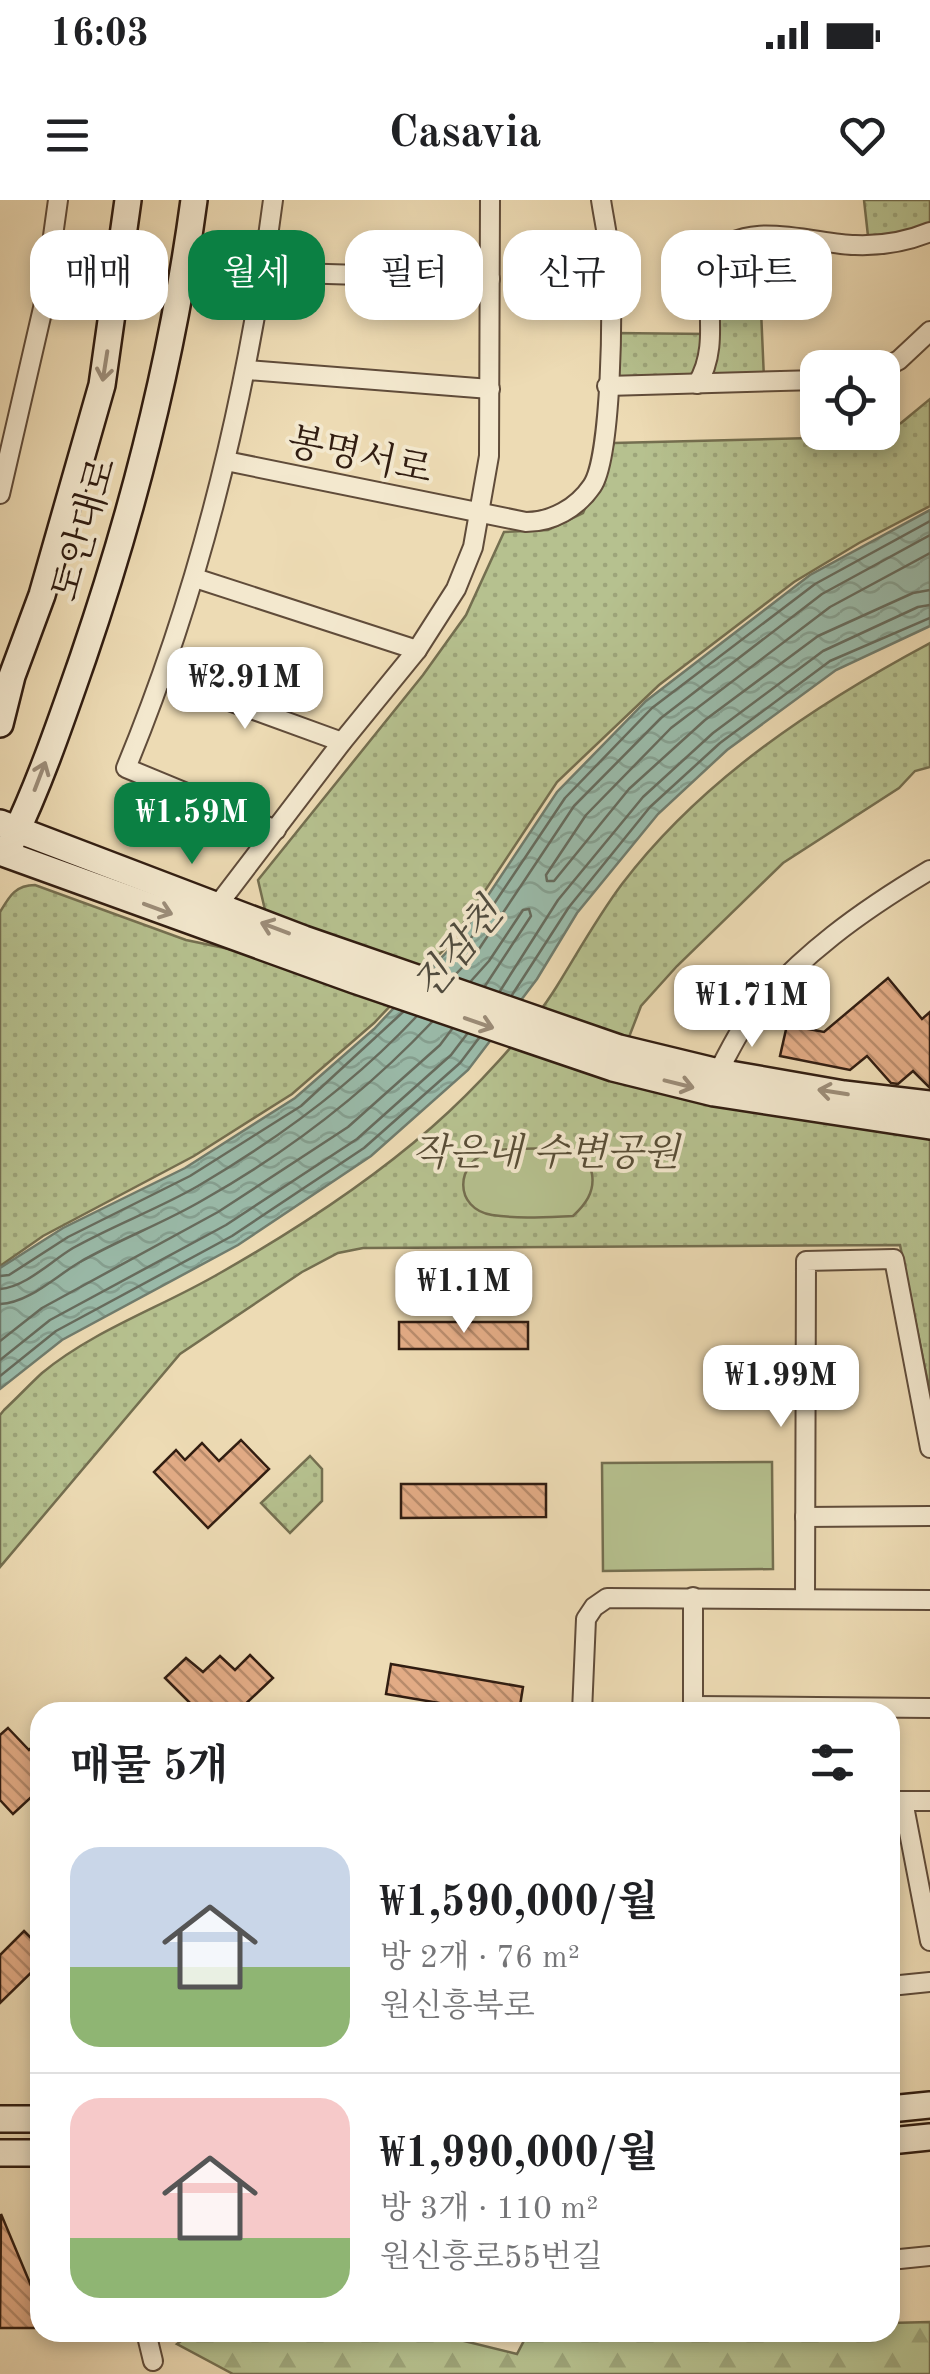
<!DOCTYPE html>
<html lang="ko">
<meta charset="utf-8">
<style>
body{margin:0;font-family:"Old Standard TT","Noto Serif KR",serif;background:#f6f6f6;color:#202124;height:100vh;display:flex;flex-direction:column;font-size:38px;white-space:nowrap}
*{box-sizing:border-box;margin:0}
p{font-size:32px;color:#757577}
.icon{flex:none;width:55px;height:55px;fill:none;stroke:currentColor;stroke-width:2;stroke-linecap:round;stroke-linejoin:round}
.map{position:relative;flex:1;overflow:hidden}
.drawer{position:absolute;left:30px;top:1502px;width:870px;height:640px;display:flex;flex-direction:column;background:#fff;border-radius:30px;box-shadow:0 5px 15px #0003}
.drawer>*{flex:none}
.banner{position:absolute;left:30px;top:30px;width:870px;height:90px;display:flex;gap:20px}
.fabs{position:absolute;left:800px;top:150px;display:grid;gap:20px}
.fabs a{display:grid;place-items:center;width:100px;height:100px;border-radius:20px;background:#fff;box-shadow:0 5px 15px #0003;font-size:50px}
.price{position:absolute;translate:-50% -85px;padding:0 22px;border-radius:20px;background:#fff;color:#222;font-size:32px;line-height:65px;filter:drop-shadow(0 2px 5px #0008)}
.price::after{content:'';position:absolute;left:50%;top:60px;width:30px;height:22px;margin-left:-15px;background:inherit;clip-path:polygon(0 0,100% 0,50% 100%)}
.price.active{background:#0b8043;color:#fff}
ul{padding:0;list-style:none}
li{display:flex;align-items:center;gap:30px;height:250px;padding:0 40px}
li+li{border-top:2px solid #e0e0e0}
li span{display:grid;place-items:center;flex:none;width:280px;height:200px;border-radius:30px;color:#555}
li>.icon{margin-inline-start:auto}
span .icon{width:120px;height:120px;fill:#fffc;stroke-width:1}
li b{font-size:42px}
h2{display:flex;justify-content:space-between;align-items:center;height:120px;padding:0 40px;font-size:42px}
.chip{padding:0 35px;border-radius:30px;background:#fff;box-shadow:0 5px 15px #0003;font-size:35px;line-height:90px}
.chip.active{background:#0b8043;color:#fff}
.status{display:flex;justify-content:space-between;align-items:center;height:70px;padding:0 50px;background:#fff;direction:ltr}
.status svg{height:28px;fill:currentColor}
header{display:flex;justify-content:space-between;align-items:center;height:130px;padding:0 40px;background:#fff;font-size:45px;font-weight:800}
.map>svg:first-child{display:block}
</style>
<div class="status"><b>16:03</b><svg viewBox="0 0 49 12"><path d="M0 12V9h3v3zM5 12V6h3v6zM10 12V3h3v9zM15 12V0h3v12zM26 1h20v11H26zM47 4h2v5h-2z"/></svg></div>
<header><svg class="icon" aria-label="menu" viewBox="0 0 24 24"><path d="M4 6h16M4 12h16M4 18h16"/></svg>Casavia<svg class="icon" aria-label="heart" viewBox="0 0 24 24"><path d="M12 20l-8-8c-3-5 5-10 8-4 3-6 11-1 8 4z"/></svg></header>
<div class="map">
<svg width="930" height="2174" viewBox="0 0 930 2174">
<defs>
<pattern id="forest-firs" width="22" height="20" patternUnits="userSpaceOnUse" patternTransform="scale(2.5)"><rect width="22" height="20" fill="#b6c18f"/><path d="M5 1l3.5 6h-7zM16 11l3.5 6h-7z" fill="#9da57a"/></pattern>
<pattern id="park-dots" width="8" height="8" patternUnits="userSpaceOnUse" patternTransform="scale(2.5)"><rect width="8" height="8" fill="#b6c18f"/><path d="M2 2h.1M6 6h.1" fill="none" stroke="#9da57a" stroke-width="1.8" stroke-linecap="round"/></pattern>
<pattern id="water-waves" width="16" height="10" patternUnits="userSpaceOnUse" patternTransform="scale(2.5)"><rect width="16" height="10" fill="#9abbaa"/><path d="M0 5q4-4 8 0t8 0" fill="none" stroke="#85a091"/></pattern>
<pattern id="building-back-hatch" width="6" height="6" patternUnits="userSpaceOnUse" patternTransform="scale(2.5)"><rect width="6" height="6" fill="#e2ab85"/><path d="M-1 5l2 2M0 0l6 6M5-1l2 2" fill="none" stroke="#b88b6b"/></pattern>
</defs>
<rect width="100%" height="100%" fill="#eddbb4"/>
<filter id="stains"><feTurbulence type="fractalNoise" baseFrequency=".002" numOctaves="4"/><feColorMatrix values="0 0 0 0 .2 0 0 0 0 .09 0 0 0 0 .02 0 0 0 .5 -.17"/></filter>
<radialGradient id="worn" r=".72"><stop offset=".6" stop-color="#630" stop-opacity="0"/><stop offset="1" stop-color="#630" stop-opacity=".3"/></radialGradient>
<polygon fill="url(#forest-firs)" stroke="#746f50" stroke-width="2.5" points="930,2122 930,2174 233,2174 177,2144 190,2134 456,2139 517,2154 528,2133 890,2132 890,2123"/>
<g fill="url(#park-dots)" stroke="#746f50" stroke-width="2.5">
<polygon points="864,0 930,0 930,28 903,36 868,36"/>
<polygon points="758,41 764,179 708,174 716,72 730,50"/>
<polygon points="614,133 708,134 693,180 612,182"/>
<path d="M930 199V306L859 343 794 382 659 485 557 582 451 742 374 823 292 894 194 956 43 1036 0 1066V712C9 697 15 685 35 685L186 740 239 751 265 710 258 680 423 475 466 415 504 332 548 330 583 313 614 243 852 237 882 232 883 228 901 223Z"/>
<path d="M930 443V567L915 571 899 588 783 663 677 766 641 806 612 881 930 938V1193L900 1045 363 1048 338 1053 302 1072 180 1154 0 1367V1215L4 1210C17 1198 29 1185 42 1173 94 1130 162 1107 220 1073 294 1031 367 984 432 927 473 891 528 833 557 786 578 752 598 716 622 684 702 579 816 504 930 443Z"/>
<polygon points="310,1256 322,1269 322,1301 290,1333 261,1303"/>
</g>
<g fill="#b6c18f" stroke="#746f50" stroke-width="2.5">
<path d="M493 950C521 950 586 939 592 974 595 992 585 1005 573 1016 547 1017 518 1019 492 1015 454 1009 453 962 493 950Z"/>
<polygon points="772,1262 773,1369 603,1371 602,1263"/>
</g>
<polygon fill="url(#water-waves)" stroke="#707c6d" stroke-width="2.5" points="930,310 930,426 836,470 727,550 658,614 577,713 537,779 468,870 371,956 238,1045 62,1140 0,1189 0,1068 63,1028 185,968 295,898 374,829 459,739 557,592 646,501 810,375"/>
<g fill="none" stroke-linecap="round" stroke-linejoin="round">
<g stroke="#666c5e" stroke-width="2.5">
<polyline points="930,353 830,407 671,528 586,615 546,675 547,681 554,681 629,589 705,520 818,436 913,393 930,390"/>
<polyline points="442,771 467,744 565,598 652,508 815,384 930,321"/>
<polyline points="455,775 477,752 574,606 661,518 822,394 930,335"/>
<polyline points="471,781 489,761 523,710 529,709 531,716 485,786"/>
<polyline points="500,791 558,700 643,597 713,533 823,451 918,407 930,405"/>
<polyline points="512,795 569,707 650,607 720,543 830,461 930,418"/>
<polyline points="0,1076 9,1075 68,1037 190,976 301,906 403,812"/>
<path d="M0 1089C26 1087 51 1061 73 1048 114 1025 158 1009 198 986 278 939 352 885 416 817"/>
<path d="M0 1104C29 1103 56 1076 80 1062 120 1039 164 1023 203 1000 288 952 365 893 432 822"/>
<polyline points="0,1141 42,1108 218,1012 348,927 440,845 452,829"/>
<polyline points="0,1160 50,1120 226,1025 357,939 451,855 467,834"/>
<polyline points="0,1176 56,1131 232,1036 364,948 460,863 479,838"/>
</g>
</g>
<g fill="url(#building-back-hatch)" stroke="#311d11" stroke-width="2.5">
<polygon points="888,778 922,819 930,812 930,888 913,871 898,884 891,883 867,856 850,870 780,856 787,825 824,832"/>
<rect x="399" y="1122" width="129" height="27"/>
<polygon points="241,1240 269,1269 208,1328 154,1272 176,1250 185,1260 202,1243 219,1261"/>
<polygon points="401,1284 546,1284 546,1317 401,1318"/>
<polygon points="250,1455 273,1478 237,1512 199,1512 165,1478 186,1458 203,1472 220,1456 235,1470"/>
<polygon points="391,1464 523,1487 519,1512 492,1512 386,1494"/>
<polygon points="8,1528 29,1550 40,1540 40,1589 13,1614 0,1600 0,1535"/>
<polygon points="24,1731 40,1747 40,1764 0,1803 0,1755"/>
<polygon points="1,2014 40,2107 40,2128 0,2128"/>
</g>
<g fill="none" stroke-linecap="round" stroke-linejoin="round">
<defs>
<g id="street">
<path d="M273 0C247 196 202 384 126 568L276 630"/>
<polyline points="263,72 490,79"/>
<polyline points="882,169 899,160 930,131"/>
<polyline points="248,170 490,189"/>
<path d="M697 184C724 142 698 86 716 57 741 17 818 45 855 45 881 46 906 42 930 32"/>
<polyline points="607,186 818,180"/>
<path d="M226 261 526 322C552 322 577 308 592 286 612 257 613 102 610 62 609 41 604 20 601 0"/>
<polyline points="0,294 43,108 58,0"/>
<polyline points="195,378 417,450"/>
<polyline points="163,477 342,542"/>
<polyline points="217,706 342,542 417,450 456,389 473,347 489,256 490,0"/>
<path d="M718 872C728 854 737 834 749 818 799 755 863 710 930 670"/>
<polyline points="805,1317 930,1316"/>
<polyline points="693,1397 693,1512"/>
<polyline points="805,1399 806,1061 894,1059 930,1248"/>
<polyline points="693,1506 930,1508"/>
<polyline points="582,1512 586,1419 594,1407 607,1398 930,1400"/>
<polyline points="890,1601 930,1601"/>
<polyline points="903,1601 930,1741"/>
<polyline points="890,1786 930,1782"/>
<polyline points="890,2060 930,2056"/>
<polyline points="146,2132 153,2161"/>
</g>
<g id="secondary">
<polyline points="0,524 12,476 42,395 102,185 128,0"/>
<polyline points="0,623 304,739 619,848 718,872 844,894 930,904"/>
<path d="M11 643C40 583 61 521 83 458 134 309 173 156 194 0"/>
<polyline points="0,652 354,780 613,868 714,893 930,926"/>
<polyline points="890,1909 930,1905"/>
<polyline points="0,1919 40,1919"/>
<polyline points="890,1941 930,1937"/>
<polyline points="0,1953 40,1953"/>
</g>
</defs>
<use href="#street" stroke="#604c3a" stroke-width="22"/>
<use href="#secondary" stroke="#311d11" stroke-width="30"/>
<use href="#street" stroke="#f3e8ce" stroke-width="18"/>
<use href="#secondary" stroke="#f3e8ce" stroke-width="25"/>
</g>
<defs><path id="oneway-shaft" d="M-6 0H5M1.5-3L5.5 0L1.5 3" fill="none" stroke-width="1.6" stroke-linecap="round" stroke-linejoin="round" transform="scale(2.5)"/></defs>
<g stroke="#9c8d79">
<use href="#oneway-shaft" transform="translate(105 166) rotate(99)"/>
<use href="#oneway-shaft" transform="translate(40 576) rotate(-69)"/>
<use href="#oneway-shaft" transform="translate(158 709) rotate(20)"/>
<use href="#oneway-shaft" transform="translate(275 728) rotate(-159)"/>
<use href="#oneway-shaft" transform="translate(479 823) rotate(19)"/>
<use href="#oneway-shaft" transform="translate(679 884) rotate(14)"/>
<use href="#oneway-shaft" transform="translate(833 892) rotate(-171)"/>
</g>
<g text-anchor="middle" stroke-width="8" stroke-linejoin="round" paint-order="stroke">
<g font-size="38" fill="#311d11" stroke="#f3e8ce">
<text transform="translate(360 255) rotate(12)" y="13">봉명서로</text>
<text transform="translate(83 329) rotate(-74)" y="13">도안대로</text>
</g>
<g font-size="38" font-style="italic" fill="#594e37" stroke="#f3e8ce">
<text x="546" y="965">작은내 수변공원</text>
</g>
<g font-size="40" font-style="italic" fill="#504c3f" stroke="#f3e8ce">
<text transform="translate(457 749) rotate(-51)" y="14">진잠천</text>
</g>
</g>
<rect width="100%" height="100%" filter="url(#stains)"/>
<rect width="100%" height="100%" fill="url(#worn)"/>
</svg>
<div class="fabs">
<a><svg class="icon" aria-label="locate" viewBox="0 0 24 24"><circle cx="12" cy="12" r="6"/><path d="M12 2v4M12 18v4M2 12h4M18 12h4"/></svg></a>
</div>
<b class="price" style="left:245px;top:532px">₩2.91M</b>
<b class="price active" style="left:192px;top:667px">₩1.59M</b>
<b class="price" style="left:752px;top:850px">₩1.71M</b>
<b class="price" style="left:464px;top:1136px">₩1.1M</b>
<b class="price" style="left:781px;top:1230px">₩1.99M</b>
<div class="banner">
<a class="chip">매매</a>
<a class="chip active">월세</a>
<a class="chip">필터</a>
<a class="chip">신규</a>
<a class="chip">아파트</a>
</div>
<section class="drawer">
<h2>매물 5개<svg class="icon" aria-label="filters" viewBox="0 0 24 24"><path d="M4 7h16M4 17h16"/><circle cx="9" cy="7" r="2"/><circle cx="15" cy="17" r="2"/></svg></h2>
<ul>
<li><span style="background:linear-gradient(#c9d6e8 60%,#8fb573 0)"><svg class="icon" aria-label="home" viewBox="0 0 24 24"><path d="M3 11l9-7 9 7M6 9v11h12V9"/></svg></span><div><b>₩1,590,000/월</b><p>방 2개 · 76 m²</p><p>원신흥북로</p></div></li>
<li><span style="background:linear-gradient(#f6c9c9 70%,#8fb573 0)"><svg class="icon" aria-label="home" viewBox="0 0 24 24"><path d="M3 11l9-7 9 7M6 9v11h12V9"/></svg></span><div><b>₩1,990,000/월</b><p>방 3개 · 110 m²</p><p>원신흥로55번길</p></div></li>
</ul>
</section>
</div>
